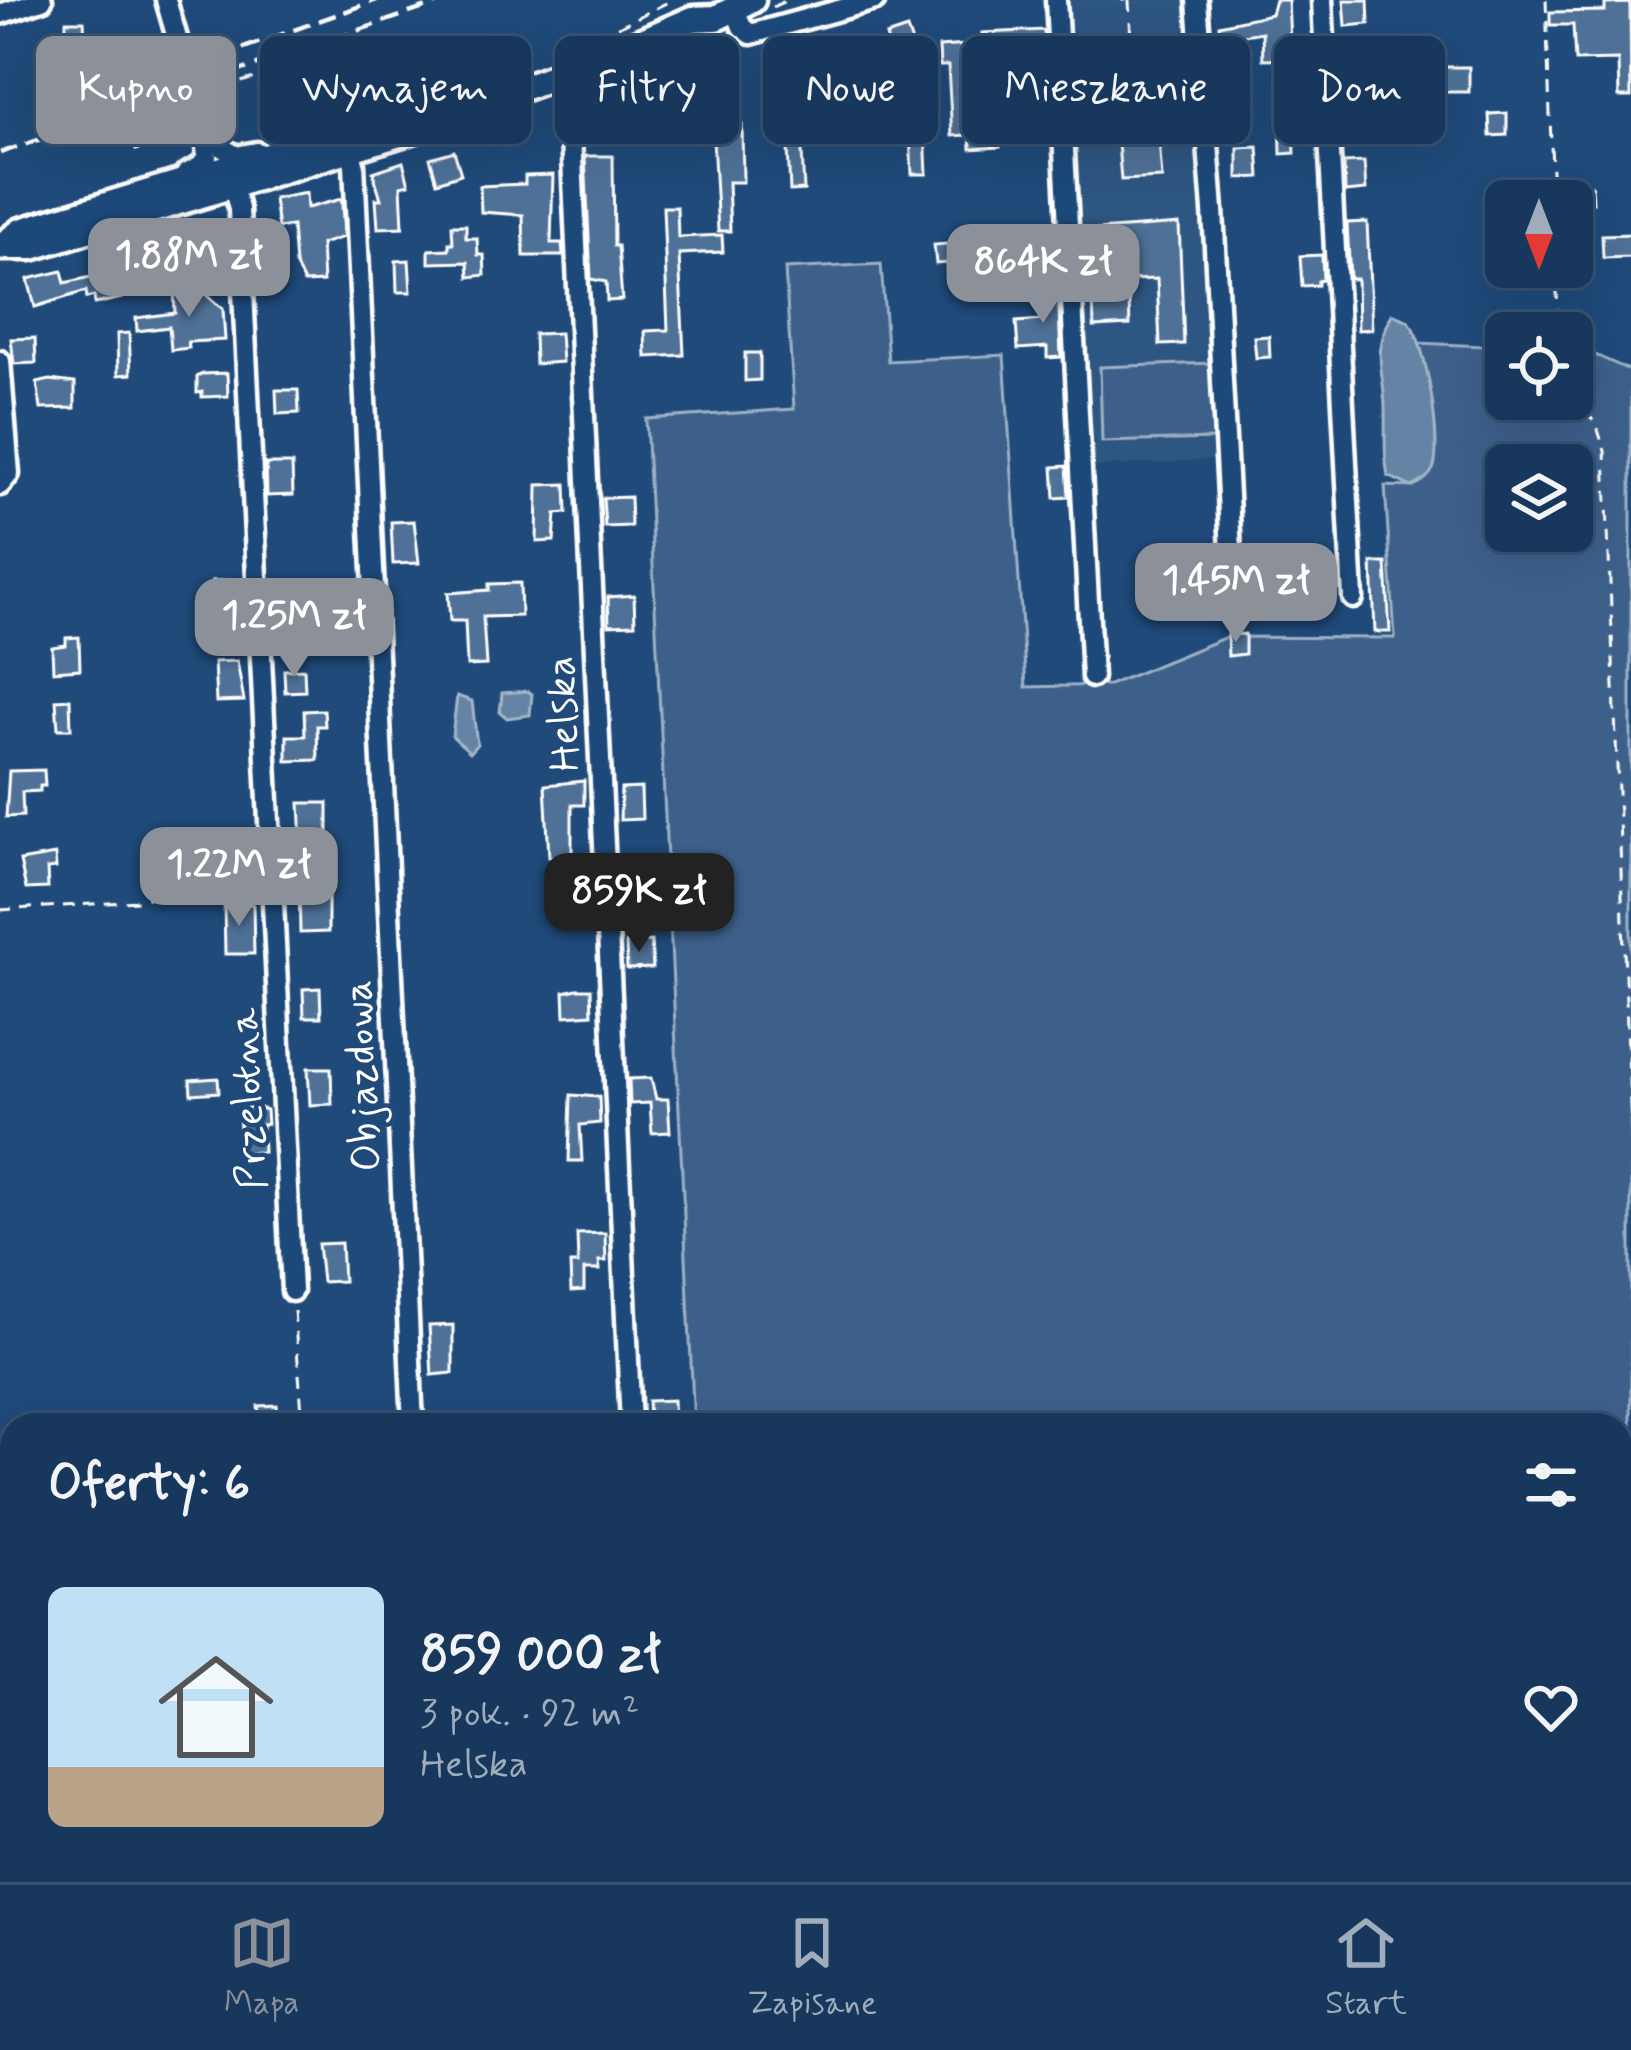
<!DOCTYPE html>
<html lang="pl">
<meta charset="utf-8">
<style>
body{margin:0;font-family:Mynerve,sans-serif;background:#203f62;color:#f1f3f6;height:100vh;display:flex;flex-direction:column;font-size:45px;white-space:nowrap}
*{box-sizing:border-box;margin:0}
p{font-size:39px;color:#9eacbb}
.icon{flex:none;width:66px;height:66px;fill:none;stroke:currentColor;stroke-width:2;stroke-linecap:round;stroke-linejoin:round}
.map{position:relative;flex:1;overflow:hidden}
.panel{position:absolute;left:0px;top:1413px;width:1632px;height:471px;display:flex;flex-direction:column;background:#17385c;border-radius:36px 36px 0 0;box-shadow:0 12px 48px #0002,0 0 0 3px #365272}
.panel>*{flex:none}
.hud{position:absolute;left:36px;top:36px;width:1560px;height:108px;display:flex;gap:24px}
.needle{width:78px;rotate:180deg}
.tools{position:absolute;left:1485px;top:180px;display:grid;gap:24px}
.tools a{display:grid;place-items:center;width:108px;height:108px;border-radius:18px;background:#17385c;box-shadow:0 12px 48px #0002,0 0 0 3px #365272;font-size:60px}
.price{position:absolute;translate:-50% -102px;padding:0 27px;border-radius:24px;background:#8c9099;color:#fff;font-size:39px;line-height:78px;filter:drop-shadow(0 3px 6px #0008)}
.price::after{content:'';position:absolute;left:50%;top:72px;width:36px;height:27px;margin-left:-18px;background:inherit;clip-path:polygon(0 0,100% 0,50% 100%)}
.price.selected{background:#222;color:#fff}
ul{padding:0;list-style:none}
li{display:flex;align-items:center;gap:36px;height:300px;padding:0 48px}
li span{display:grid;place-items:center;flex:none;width:336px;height:240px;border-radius:18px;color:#555}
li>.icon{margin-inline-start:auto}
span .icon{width:144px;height:144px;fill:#fffc;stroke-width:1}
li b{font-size:51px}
h2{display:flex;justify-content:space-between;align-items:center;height:144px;padding:0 48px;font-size:51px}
.tag{padding:0 42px;border-radius:18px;background:#17385c;box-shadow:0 12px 48px #0002,0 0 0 3px #365272;font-size:42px;line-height:108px}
.tag.selected{background:#8c9099;color:#fff}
.tab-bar{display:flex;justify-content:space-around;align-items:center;height:168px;border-top:3px solid #365272;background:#17385c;font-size:33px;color:#9eacbb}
.tab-bar a{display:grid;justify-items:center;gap:6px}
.tab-bar .selected{color:#8c9099}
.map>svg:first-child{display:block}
</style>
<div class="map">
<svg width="1631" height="1882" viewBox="0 0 1631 1882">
<rect width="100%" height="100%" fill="#1f4a7a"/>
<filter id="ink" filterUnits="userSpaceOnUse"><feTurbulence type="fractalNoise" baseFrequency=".00833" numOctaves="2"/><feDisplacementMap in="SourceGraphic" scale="24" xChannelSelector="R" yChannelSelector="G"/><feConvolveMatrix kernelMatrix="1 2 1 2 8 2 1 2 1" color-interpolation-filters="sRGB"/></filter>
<g filter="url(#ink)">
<polygon fill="#2e5683" points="1061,0 1190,0 1221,459 1093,467"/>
<g fill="#3c618b" stroke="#9eb0c5" stroke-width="3" fill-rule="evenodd">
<path d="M881 264 888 361 1004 355 1026 687 1109 685 1226 637 1395 638 1385 486 1413 487 1427 376 1419 343 1506 347V399H1572V350H1584L1631 371V1882H717V1872H1620V1425H694L646 419 794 409 785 269ZM1506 465H1572V531H1506Z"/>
<polygon points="1212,363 1214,439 1102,442 1100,367"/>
<polygon points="12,1740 12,1872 574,1872 575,1882 0,1882 0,1741"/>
</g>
<g fill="#6583a4" stroke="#a3b5c8" stroke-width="3">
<path d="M1392 314C1398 317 1405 318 1409 322 1426 340 1443 448 1433 469 1429 478 1421 482 1412 487L1388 476C1383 453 1386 432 1385 408 1384 367 1371 357 1392 314Z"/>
<polygon points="528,691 532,694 530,715 507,718 500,712 502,693"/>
<polygon points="457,696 472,701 477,744 470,752 452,736"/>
</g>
<g fill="#507197" stroke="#fff" stroke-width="3">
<polygon points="1275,0 1288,0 1290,41 1311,41 1312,58 1263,59 1262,32 1220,39 1219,25 1271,14"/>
<polygon points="1344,0 1368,0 1369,24 1346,26"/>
<polygon points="1630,3 1631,97 1619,97 1618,60 1575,61 1573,25 1550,25 1550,12 1605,11 1605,4"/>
<polygon points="66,21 84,21 85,38 104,38 104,60 91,61 91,52 66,53"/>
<polygon points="907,29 922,70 927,174 912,174 906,55 892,57 886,36"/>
<polygon points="1044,30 1046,64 1039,65 1044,124 1001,127 999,96 965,98 967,135 952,136 948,66 940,66 939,47 982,44 982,33"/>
<polygon points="163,38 167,54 132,66 127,50"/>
<polygon points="1341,41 1380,41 1381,53 1341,54"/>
<polygon points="1153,63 1162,178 1121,180 1113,82 1086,84 1087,106 1075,107 1073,71"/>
<rect x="1405" y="67" width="64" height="25"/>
<polygon points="861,70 863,108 849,109 848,97 837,98 835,72"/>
<polygon points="1253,72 1256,114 1239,114 1237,73"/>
<polygon points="1279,73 1291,73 1295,153 1281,154"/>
<polygon points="770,74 798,74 804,190 790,191 786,105 770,106"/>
<polygon points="724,81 725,118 734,118 735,126 742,125 743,182 728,182 730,231 718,231 713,139 709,139 708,117 698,117 697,83"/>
<polygon points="663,94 669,111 642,119 637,101"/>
<polygon points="1348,94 1361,94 1362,134 1350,135"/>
<polygon points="1507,113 1507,135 1490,136 1489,114"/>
<polygon points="163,117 170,137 136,150 128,129"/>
<polygon points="998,128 1000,147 971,149 970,129"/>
<polygon points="1258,147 1260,177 1238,178 1238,148"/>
<polygon points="454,151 461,174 437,182 430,158"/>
<polygon points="585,156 613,156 614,246 618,246 622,300 607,301 606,282 591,279"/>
<polygon points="403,162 409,184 401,186 403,227 378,228 376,199 381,199 373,172"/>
<polygon points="1364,162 1366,190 1345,192 1344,163"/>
<polygon points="553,175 551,243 562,243 563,256 524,256 523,215 481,212 480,186 525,184 525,176"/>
<polygon points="1592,186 1593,202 1557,201 1556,189"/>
<polygon points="306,193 307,208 341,199 342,204 344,237 321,244 323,282 304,283 295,264 292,226 278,228 274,199"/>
<polygon points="663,207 677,207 678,237 722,235 723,252 679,254 684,355 646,357 645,331 668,330"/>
<polygon points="1367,222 1372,329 1358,330 1357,279 1350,279 1347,223"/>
<polygon points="1179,224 1184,344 1160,345 1157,279 1128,280 1130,325 1094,327 1093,298 1085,298 1085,284 1100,279 1098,230"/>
<polygon points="452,225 466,225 466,238 477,238 478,255 484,255 485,275 469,277 468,262 429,263 429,250 449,249 449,243 453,243"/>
<polygon points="180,233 185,268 157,271 149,242"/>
<polygon points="1631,234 1631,257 1603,258 1602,235"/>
<polygon points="1031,238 1033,268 1017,269 1017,262 1009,262 1008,240"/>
<polygon points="972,242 974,261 936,264 934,245"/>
<polygon points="1322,255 1323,280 1318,281 1318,285 1302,286 1300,256"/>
<polygon points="409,260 411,292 397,292 396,261"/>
<polygon points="62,271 65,283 116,271 122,298 95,304 94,296 87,298 86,291 35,307 28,279"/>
<polygon points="1043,285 1058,285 1061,357 1047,358 1047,347 1018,349 1016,322 1043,320"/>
<polygon points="198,288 223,309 225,340 188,342 189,348 171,350 169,327 137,331 136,318 175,313 174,290"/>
<polygon points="129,333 131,374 118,375 117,334"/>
<polygon points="560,333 562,362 535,364 534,334"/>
<polygon points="1269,336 1270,357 1256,358 1254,337"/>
<polygon points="35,338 36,363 14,364 11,339"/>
<polygon points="745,353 760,353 760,380 745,381"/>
<polygon points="227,373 228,396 202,397 202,392 197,393 197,377 202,374"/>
<polygon points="50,380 75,383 75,408 41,409 37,383"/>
<polygon points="276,390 298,390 299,413 277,414"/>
<polygon points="266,464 292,464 293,495 267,496"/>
<polygon points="1067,466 1069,497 1055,498 1053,467"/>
<polygon points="566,484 567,513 556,514 554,541 537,542 538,485"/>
<polygon points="630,497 631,526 605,527 603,498"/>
<polygon points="414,521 419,563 393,564 391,522"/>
<polygon points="1217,545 1219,574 1185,575 1183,547"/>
<polygon points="1372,563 1386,563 1390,632 1375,632"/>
<polygon points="233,580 235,614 214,615 212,581"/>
<polygon points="520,583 521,616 483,617 486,665 467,666 465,621 450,621 448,593 489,590 489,584"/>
<polygon points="634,595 635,624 609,625 608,597"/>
<polygon points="319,608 320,631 315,631 315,636 297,640 297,632 282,632 281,609"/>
<polygon points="1245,634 1245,654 1228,656 1227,635"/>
<polygon points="79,637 80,669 53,671 52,647 66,645 66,638"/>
<polygon points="237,661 244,701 216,702 214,662"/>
<polygon points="304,669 305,691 285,692 284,670"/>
<polygon points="70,699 71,729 58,729 56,700"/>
<polygon points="324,710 325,726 317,726 318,760 287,761 287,736 305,736 304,711"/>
<polygon points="44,770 45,786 40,786 40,791 22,792 23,816 6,817 9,771"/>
<polygon points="584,781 584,805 572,805 572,857 549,857 545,785"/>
<polygon points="641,788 642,819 620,820 621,789"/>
<polygon points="300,803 328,803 328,932 300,933 299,885 304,885"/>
<polygon points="55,855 56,868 47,869 48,888 26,889 20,861"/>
<polygon points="623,880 648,880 650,908 624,909"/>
<polygon points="558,897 577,897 578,911 586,912 586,929 568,929 567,922 559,922"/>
<polygon points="224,904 253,904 254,954 225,954"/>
<polygon points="651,941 653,968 627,969 626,943"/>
<polygon points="320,988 321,1017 304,1017 303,989"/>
<polygon points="577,989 591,989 592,1014 565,1016 564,992"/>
<polygon points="308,1068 331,1068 332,1104 310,1105"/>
<polygon points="218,1078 219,1092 191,1094 190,1080"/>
<polygon points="651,1078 656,1099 668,1099 670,1132 652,1133 650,1103 630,1104 629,1079"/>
<polygon points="571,1095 599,1097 600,1123 580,1125 582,1161 569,1161"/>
<polygon points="256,1107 266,1110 267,1124 262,1125 263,1152 241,1153 239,1108"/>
<polygon points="605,1233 606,1261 599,1261 600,1270 584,1270 584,1291 571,1292 570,1264 578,1264 577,1234"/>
<polygon points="341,1243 343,1281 322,1282 318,1244"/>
<polygon points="453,1325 453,1373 432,1375 429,1326"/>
<polygon points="673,1400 674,1425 649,1425 648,1401"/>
<polygon points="277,1405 279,1425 260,1425 258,1406"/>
</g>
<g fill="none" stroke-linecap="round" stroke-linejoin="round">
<defs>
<g id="minor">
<polyline points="166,0 205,135 207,157 201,166 186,174"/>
<polyline points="1056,0 1092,677"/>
<polyline points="1197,0 1213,210 1232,571"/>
<polyline points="1322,0 1353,598"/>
<polyline points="735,9 742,27 751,34 875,0"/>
<polyline points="0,14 42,0"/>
<polyline points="561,74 569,94 631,1425"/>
<polyline points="206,121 223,148 236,156 257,152"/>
<polyline points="350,150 354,164 413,1425"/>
<polyline points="233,186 239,209 292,1291"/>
<polyline points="0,361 9,474 0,485"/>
<polyline points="654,1872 655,1882"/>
</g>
<g id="major">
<polyline points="1,246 21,231 463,97"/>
<polyline points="0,247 32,247 471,112 508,93 594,62 693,19 716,18 752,0"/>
</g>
</defs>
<use href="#minor" stroke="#fff" stroke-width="27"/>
<use href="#major" stroke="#fff" stroke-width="33"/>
<g stroke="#fff" stroke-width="3" stroke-dasharray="12 9" stroke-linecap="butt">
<polyline points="1121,0 1126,0"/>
<polyline points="1129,0 1132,63"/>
<polyline points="1546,0 1553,201"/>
<polyline points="773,7 787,0"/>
<polyline points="618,27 672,0"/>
<polyline points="672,56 685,62 738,47"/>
<polyline points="627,72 707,41"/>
<polyline points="216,104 214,91 278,70 271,49 298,40"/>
<polyline points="1555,267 1560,333"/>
<polyline points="1572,395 1596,424 1605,451 1631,1132"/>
<polyline points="0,910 139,901 166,892 214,851 251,845"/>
<polyline points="294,1311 303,1425"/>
</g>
<use href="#minor" stroke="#1f4a7a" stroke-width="18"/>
<use href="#major" stroke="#1f4a7a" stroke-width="24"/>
<g stroke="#fff" stroke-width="4.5" stroke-dasharray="18 9" stroke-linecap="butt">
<polyline points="141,85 377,0"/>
<polyline points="0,153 447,0"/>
</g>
</g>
</g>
<g text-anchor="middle" stroke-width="9" stroke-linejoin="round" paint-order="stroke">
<g font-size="42" fill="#fff" stroke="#1f4a7a">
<text transform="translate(561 714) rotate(-93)" y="15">Helska</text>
<text transform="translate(360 1076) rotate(-93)" y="15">Objazdowa</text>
<text transform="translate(246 1099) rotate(-93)" y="15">Przelotna</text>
</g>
</g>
</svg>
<div class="tools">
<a><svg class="needle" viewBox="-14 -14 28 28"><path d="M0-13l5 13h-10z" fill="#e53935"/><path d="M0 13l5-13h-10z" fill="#9eacbb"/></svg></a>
<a><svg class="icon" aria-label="locate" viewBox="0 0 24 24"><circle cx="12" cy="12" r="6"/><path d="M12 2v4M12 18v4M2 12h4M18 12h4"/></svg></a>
<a><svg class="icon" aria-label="layers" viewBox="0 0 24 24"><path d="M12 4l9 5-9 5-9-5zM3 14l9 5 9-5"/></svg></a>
</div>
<b class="price" style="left:189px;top:320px">1.88M zł</b>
<b class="price" style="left:1043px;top:326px">864K zł</b>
<b class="price" style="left:1236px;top:645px">1.45M zł</b>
<b class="price" style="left:294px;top:680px">1.25M zł</b>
<b class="price" style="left:239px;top:929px">1.22M zł</b>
<b class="price selected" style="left:639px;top:955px">859K zł</b>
<div class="hud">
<a class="tag selected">Kupno</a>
<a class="tag">Wynajem</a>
<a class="tag">Filtry</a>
<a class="tag">Nowe</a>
<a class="tag">Mieszkanie</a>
<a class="tag">Dom</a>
</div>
<section class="panel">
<h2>Oferty: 6<svg class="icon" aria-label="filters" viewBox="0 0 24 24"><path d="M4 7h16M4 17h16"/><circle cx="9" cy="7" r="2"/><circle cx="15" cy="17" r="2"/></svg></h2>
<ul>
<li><span style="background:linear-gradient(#bfe0f5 75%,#b9a48a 0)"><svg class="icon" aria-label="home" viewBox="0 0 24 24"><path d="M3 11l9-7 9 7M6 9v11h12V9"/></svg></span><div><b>859 000 zł</b><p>3 pok. · 92 m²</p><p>Helska</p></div><svg class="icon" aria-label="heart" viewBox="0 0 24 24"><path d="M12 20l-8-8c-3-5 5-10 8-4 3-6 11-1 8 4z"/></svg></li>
</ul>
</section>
</div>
<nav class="tab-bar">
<a class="selected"><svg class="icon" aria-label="map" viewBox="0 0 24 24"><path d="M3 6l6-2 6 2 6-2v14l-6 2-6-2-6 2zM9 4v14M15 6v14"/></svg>Mapa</a>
<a><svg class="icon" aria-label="saved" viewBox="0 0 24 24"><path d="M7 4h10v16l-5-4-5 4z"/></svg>Zapisane</a>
<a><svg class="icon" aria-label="home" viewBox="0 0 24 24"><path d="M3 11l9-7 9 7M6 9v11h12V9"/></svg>Start</a>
</nav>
